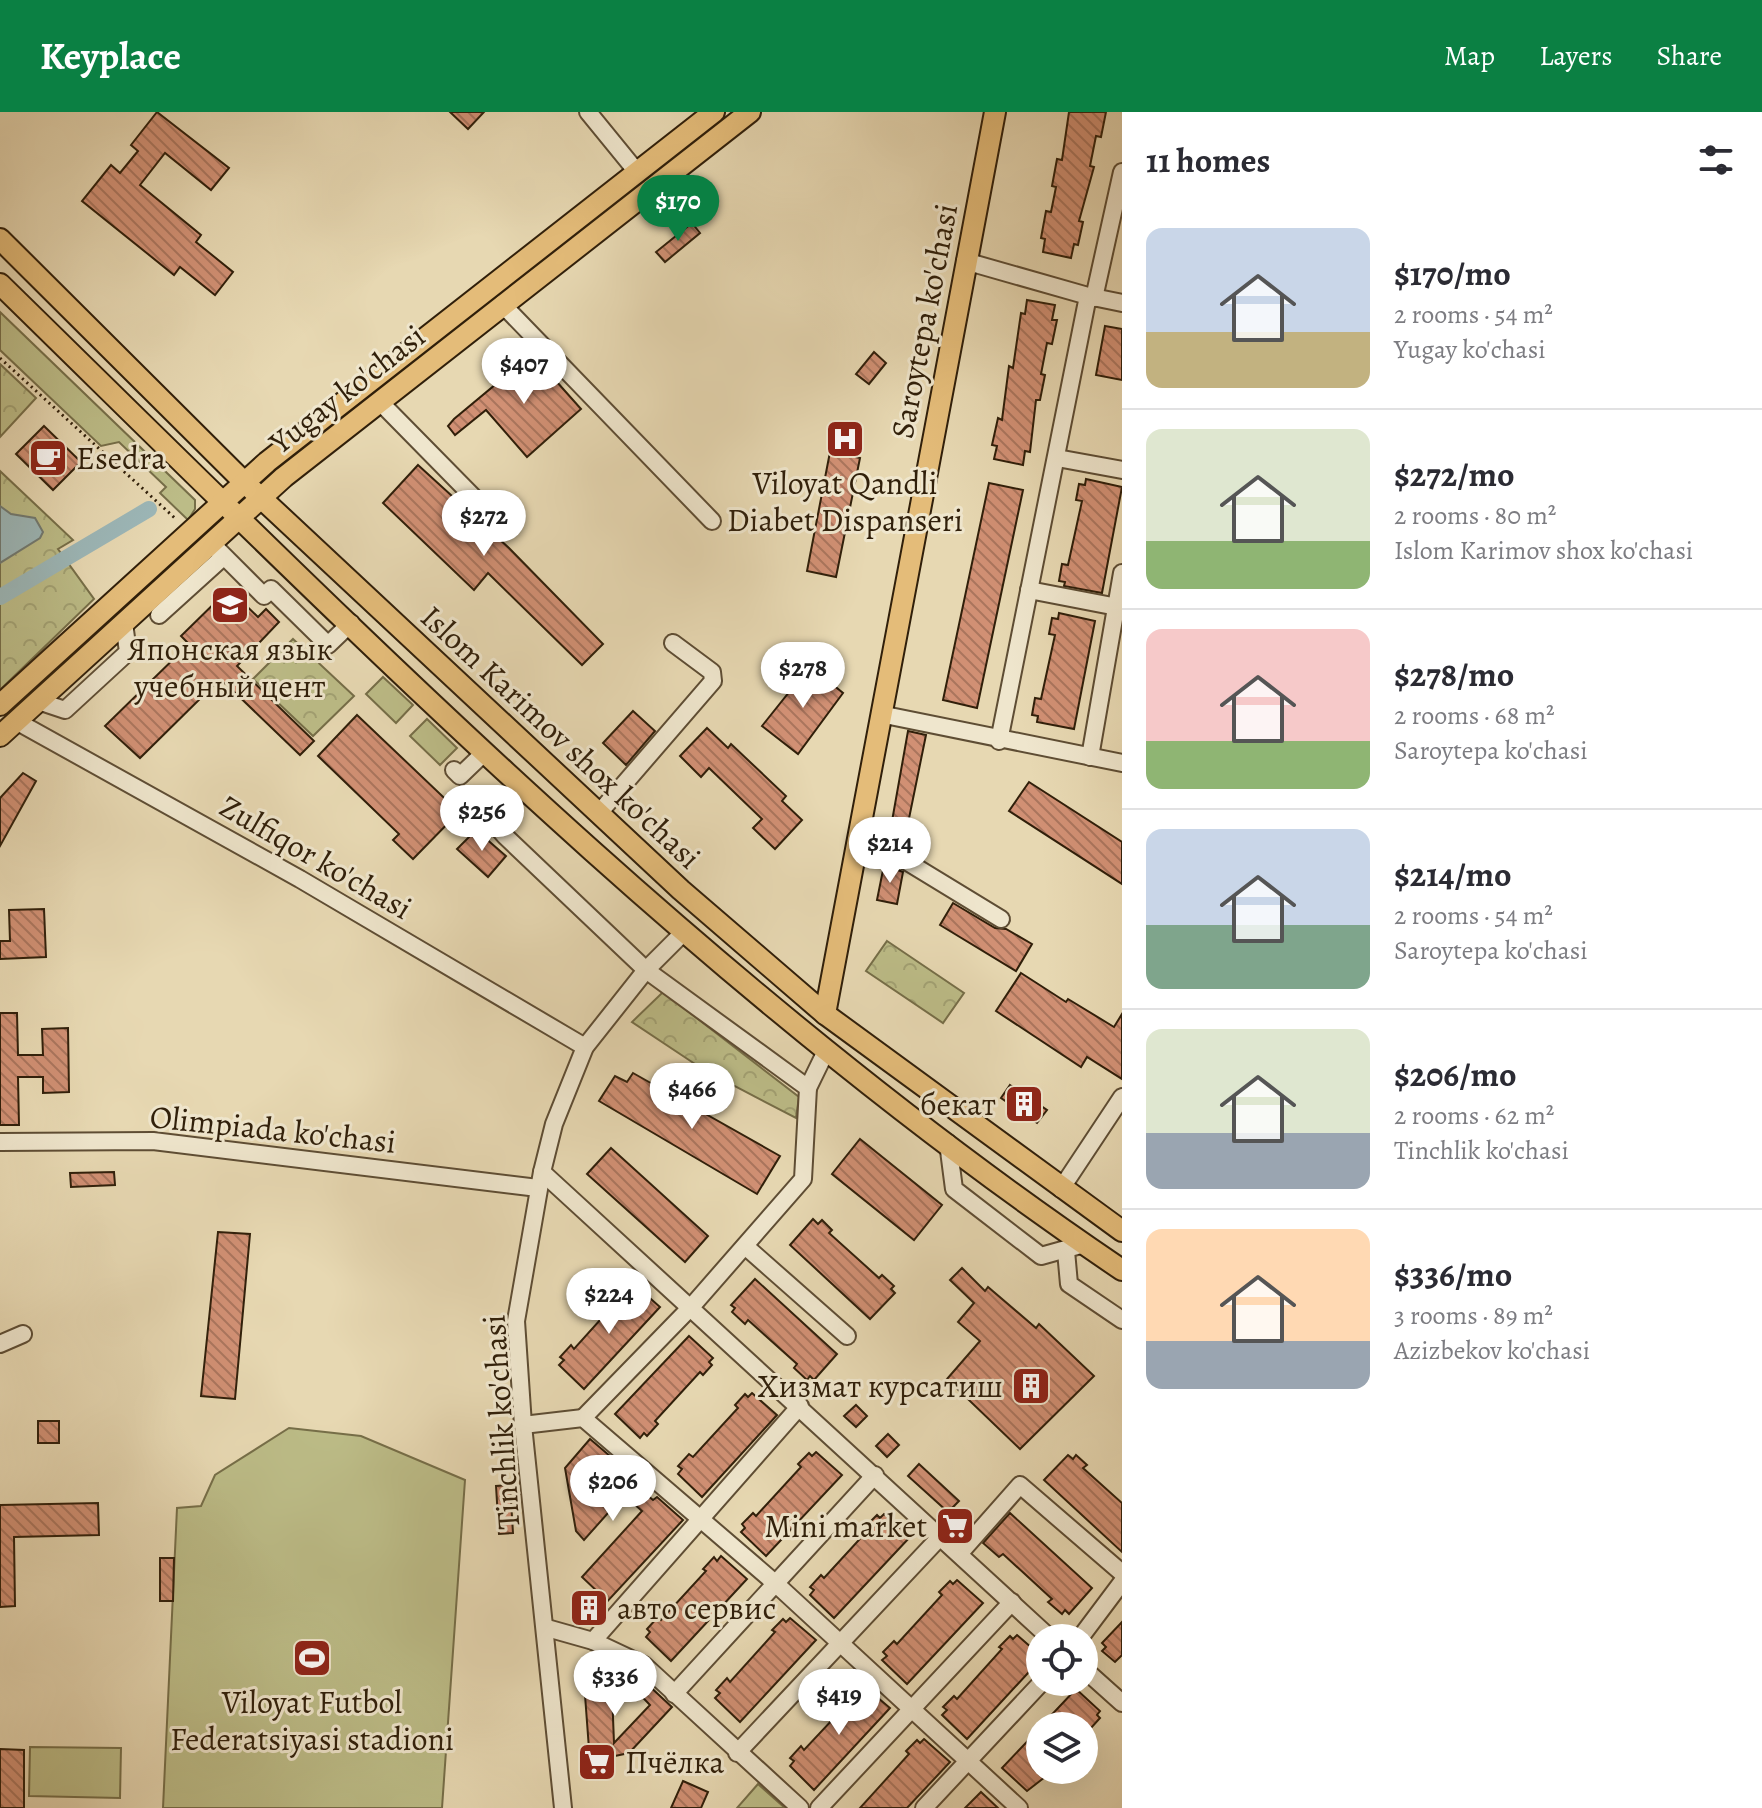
<!DOCTYPE html>
<meta charset="utf-8">
<style>
body{margin:0;font-family:Alegreya,serif;background:#f7f7f7;color:#2b2b33;height:100vh;display:flex;flex-direction:column;font-size:30px;white-space:nowrap}
*{box-sizing:border-box;margin:0}
p{font-size:26px;color:#7c7c81}
.icon{flex:none;width:44px;height:44px;fill:none;stroke:currentColor;stroke-width:2;stroke-linecap:round;stroke-linejoin:round}
.map{position:relative;flex:1;overflow:hidden}
.drawer{display:flex;flex-direction:column;background:#fff;width:640px}
.drawer>*{flex:none}
.tools{position:absolute;left:1026px;top:1512px;display:grid;gap:16px}
.tools a{display:grid;place-items:center;width:72px;height:72px;border-radius:50%;background:#fff;box-shadow:0 8px 32px #0002;font-size:40px}
.price{position:absolute;translate:-50% -68px;padding:0 18px;border-radius:28px;background:#fff;color:#222;font-size:26px;line-height:52px;filter:drop-shadow(0 2px 4px #0008)}
.price::after{content:'';position:absolute;left:50%;top:48px;width:24px;height:18px;margin-left:-12px;background:inherit;clip-path:polygon(0 0,100% 0,50% 100%)}
.price.selected{background:#0b8043;color:#fff}
ul{padding:0;list-style:none}
li{display:flex;align-items:center;gap:24px;height:200px;padding:0 24px}
li+li{border-top:2px solid #e1e1e2}
li span{display:grid;place-items:center;flex:none;width:224px;height:160px;border-radius:16px;color:#555}
li>.icon{margin-inline-start:auto}
span .icon{width:96px;height:96px;fill:#fffc;stroke-width:1}
li b{font-size:34px}
h2{display:flex;justify-content:space-between;align-items:center;height:96px;padding:0 24px;font-size:34px}
header{display:flex;align-items:center;gap:48px;box-sizing:border-box;height:112px;padding:0 40px;background:#0b8043;color:#fff}
header strong{font-size:38px}
nav{display:flex;gap:44px;margin-inline-start:auto;font-size:28px}
main{display:flex;flex:1;min-height:0}
.map>svg:first-child{display:block}
</style>
<header>
<strong>Keyplace</strong>
<nav><a>Map</a><a>Layers</a><a>Share</a></nav>
</header>
<main>
<div class="map">
<svg width="1122" height="1696" viewBox="0 0 1122 1696">
<defs>
<pattern id="forest-crowns" width="20" height="18" patternUnits="userSpaceOnUse" patternTransform="scale(2)"><rect width="20" height="18" fill="#bcbc87"/><path d="M2 6a3 3 0 1 1 6 0M12 15a3 3 0 1 1 6 0" fill="none" stroke="#a2a173"/></pattern>
<pattern id="building-back-hatch" width="6" height="6" patternUnits="userSpaceOnUse" patternTransform="scale(2)"><rect width="6" height="6" fill="#d19074"/><path d="M-1 5l2 2M0 0l6 6M5-1l2 2" fill="none" stroke="#aa755d"/></pattern>
</defs>
<rect width="100%" height="100%" fill="#e7d8b2"/>
<filter id="stains"><feTurbulence type="fractalNoise" baseFrequency=".0025" numOctaves="4"/><feColorMatrix values="0 0 0 0 .2 0 0 0 0 .09 0 0 0 0 .02 0 0 0 .5 -.17"/></filter>
<radialGradient id="worn" r=".72"><stop offset=".6" stop-color="#630" stop-opacity="0"/><stop offset="1" stop-color="#630" stop-opacity=".3"/></radialGradient>
<g fill="#bcbc87" stroke="#766e48" stroke-width="2">
<polygon points="0,200 195,388 195,397 188,408 160,381 166,375 119,330 101,334 0,238"/>
<polygon points="383,565 413,593 396,611 366,582"/>
<polygon points="427,607 457,636 440,653 410,624"/>
<polygon points="289,1316 361,1324 465,1368 442,1696 163,1696 177,1396 201,1394 215,1363"/>
<polygon points="30,1635 121,1636 120,1686 29,1684"/>
<polygon points="758,1672 785,1696 737,1696"/>
</g>
<g fill="url(#forest-crowns)" stroke="#766e48" stroke-width="2">
<polygon points="0,252 36,286 0,325"/>
<polygon points="0,359 73,428 58,437 94,487 0,578"/>
<polygon points="293,527 354,584 313,624 253,567"/>
<polygon points="887,829 964,881 943,911 866,859"/>
<polygon points="663,880 799,985 796,1006 704,958 632,910"/>
</g>
<polygon fill="#9cb7b8" stroke="#717a72" stroke-width="2" points="0,394 11,402 35,406 43,420 40,426 0,451"/>
<g fill="none" stroke-linecap="round" stroke-linejoin="round">
<polyline stroke="#9cb7b8" stroke-width="16" points="0,485 149,397"/>
</g>
<g fill="url(#building-back-hatch)" stroke="#301f0a" stroke-width="2">
<polygon points="157,0 229,56 211,78 165,41 140,73 201,123 196,130 233,160 215,183 180,155 174,163 82,89 111,53 120,61 138,39 131,33"/>
<polygon points="450,0 484,0 468,17"/>
<polygon points="1069,0 1106,0 1101,25 1096,24 1090,54 1094,55 1079,109 1083,110 1078,133 1074,132 1071,146 1043,140 1045,127 1041,126 1046,99 1051,100 1056,75 1052,74 1057,47 1062,48"/>
<polygon points="692,111 700,121 665,150 656,140"/>
<polygon points="1027,188 1055,193 1052,208 1057,208 1052,232 1047,231 1041,262 1045,263 1040,288 1036,288 1030,340 1025,339 1023,353 994,347 997,334 992,333 998,306 1002,308 1009,254 1013,256 1021,201 1025,202"/>
<polygon points="1105,214 1122,217 1122,268 1096,263"/>
<polygon points="874,240 886,251 869,272 856,262"/>
<polygon points="532,242 581,297 527,345 486,298 455,323 448,314 454,307"/>
<polygon points="44,314 81,350 53,378 16,342"/>
<polygon points="830,340 860,346 836,465 807,459"/>
<polygon points="418,353 509,436 603,532 582,553 488,461 474,478 383,391"/>
<polygon points="1086,367 1122,375 1102,481 1064,474 1065,470 1059,469 1062,452 1068,453 1082,389 1076,388 1079,372 1085,373"/>
<polygon points="989,371 1023,378 977,596 943,588"/>
<polygon points="229,477 258,505 266,497 279,510 237,554 314,629 300,643 225,571 215,572 140,646 105,614 189,532 181,524"/>
<polygon points="1059,501 1095,509 1074,617 1037,610 1038,604 1032,603 1035,586 1041,587 1055,523 1049,522 1052,506 1058,507"/>
<polygon points="810,554 843,581 798,642 762,614"/>
<polygon points="633,599 655,619 626,653 603,631"/>
<polygon points="357,603 459,700 413,747 393,728 399,722 318,644"/>
<polygon points="707,616 728,636 731,632 786,684 782,689 802,708 775,737 753,716 762,707 709,656 701,665 680,644"/>
<polygon points="908,619 926,623 904,731 889,726"/>
<polygon points="23,661 36,669 0,734 0,686"/>
<polygon points="1029,670 1122,730 1122,772 1009,699"/>
<polygon points="476,718 506,744 488,765 457,737"/>
<polygon points="884,753 903,760 897,792 877,788"/>
<polygon points="953,791 995,816 1006,817 1032,832 1016,859 940,813"/>
<polygon points="44,797 46,845 0,847 0,829 10,829 9,798"/>
<polygon points="1021,861 1066,890 1068,887 1114,915 1122,902 1122,967 1087,945 1081,955 996,899"/>
<polygon points="0,901 17,901 18,943 43,943 42,917 68,916 69,980 43,981 43,965 18,965 19,1013 0,1013"/>
<polygon points="633,961 780,1044 757,1082 599,989 615,964 627,970"/>
<polygon points="1010,973 1047,998 1037,1011 1001,986"/>
<polygon points="860,1027 942,1093 914,1128 832,1062"/>
<polygon points="611,1036 708,1124 685,1150 587,1062"/>
<polygon points="114,1060 115,1073 71,1075 70,1061"/>
<polygon points="813,1107 818,1112 822,1108 832,1118 829,1121 879,1166 882,1163 894,1174 891,1177 895,1181 870,1207 790,1133"/>
<polygon points="218,1120 250,1122 235,1287 201,1284"/>
<polygon points="962,1156 985,1179 988,1175 1036,1216 1039,1212 1094,1264 1020,1337 947,1267 980,1229 958,1210 974,1191 950,1168"/>
<polygon points="755,1167 837,1242 814,1268 810,1264 807,1268 794,1256 797,1252 748,1208 745,1212 732,1200 735,1196 731,1193"/>
<polygon points="634,1172 660,1195 584,1277 559,1253 564,1248 560,1245 571,1233 574,1237 619,1187 616,1185 627,1173 630,1177"/>
<polygon points="689,1224 713,1246 709,1250 712,1253 703,1263 700,1260 655,1309 658,1312 647,1324 644,1321 640,1326 615,1302"/>
<polygon points="752,1281 777,1303 702,1385 678,1362 682,1357 678,1354 689,1342 693,1345 738,1296 735,1293 745,1282 748,1285"/>
<polygon points="856,1293 867,1304 856,1315 844,1304"/>
<rect x="38" y="1309" width="21" height="22"/>
<polygon points="888,1322 899,1333 887,1345 876,1334"/>
<polygon points="590,1327 638,1368 634,1372 653,1388 657,1385 683,1408 602,1495 603,1501 597,1508 578,1510 575,1485 600,1482 582,1465 642,1399 624,1383 584,1428 576,1419 565,1356"/>
<polygon points="816,1340 842,1363 766,1444 741,1420 745,1416 742,1412 753,1401 756,1404 801,1355 798,1352 809,1341 812,1344"/>
<polygon points="1068,1343 1073,1347 1076,1343 1087,1353 1083,1356 1122,1391 1122,1440 1044,1368"/>
<polygon points="919,1352 959,1389 948,1400 908,1364"/>
<polygon points="510,1373 513,1421 499,1422 496,1374"/>
<polygon points="98,1391 99,1423 14,1425 15,1494 0,1495 0,1393"/>
<polygon points="955,1396 971,1412 958,1427 941,1411"/>
<polygon points="1010,1401 1092,1476 1069,1502 1065,1498 1062,1502 1048,1490 1052,1487 1003,1442 999,1445 983,1431"/>
<polygon points="884,1402 910,1425 834,1506 810,1483 814,1478 810,1475 821,1463 824,1466 869,1417 866,1414 877,1403 880,1406"/>
<polygon points="721,1444 747,1467 671,1549 646,1525 650,1520 647,1517 658,1505 661,1508 706,1459 703,1457 714,1445 717,1449"/>
<polygon points="160,1446 174,1446 173,1489 160,1489"/>
<polygon points="957,1468 983,1491 907,1572 882,1548 887,1544 883,1540 894,1529 897,1532 942,1483 939,1480 950,1469 953,1472"/>
<polygon points="790,1506 816,1528 740,1610 715,1586 720,1581 716,1578 727,1566 730,1570 775,1520 772,1518 783,1507 786,1510"/>
<polygon points="1122,1510 1122,1543 1115,1550 1102,1539 1106,1535 1102,1531"/>
<polygon points="1017,1523 1040,1543 1040,1548 967,1627 942,1603 947,1598 943,1595 954,1584 957,1587 1002,1537 999,1535 1010,1524 1013,1527"/>
<polygon points="611,1554 614,1631 650,1593 626,1568 634,1560 672,1595 629,1641 610,1645 612,1662 591,1664 583,1556"/>
<polygon points="864,1574 890,1596 814,1678 790,1654 794,1649 790,1646 801,1634 804,1638 850,1589 846,1586 857,1575 860,1578"/>
<polygon points="1076,1577 1100,1599 1097,1603 1100,1606 1091,1616 1041,1614"/>
<polygon points="1040,1616 1040,1661 1045,1665 1027,1679 1002,1656"/>
<polygon points="924,1627 950,1650 907,1696 860,1696 909,1642 906,1639 917,1628 920,1631"/>
<polygon points="0,1637 24,1638 24,1696 0,1696"/>
<polygon points="683,1669 708,1680 701,1696 671,1696"/>
<polygon points="981,1680 998,1696 965,1696"/>
</g>
<g fill="none" stroke-linecap="round" stroke-linejoin="round">
<defs>
<g id="minor">
<polyline points="588,0 637,60"/>
<polyline points="965,149 1088,184 999,629"/>
<polyline points="1088,184 1122,191"/>
<polyline points="1094,186 1122,60"/>
<polyline points="502,192 712,409"/>
<polyline points="380,290 500,412"/>
<polyline points="1057,346 1122,358"/>
<polyline points="211,431 264,484 271,477 328,533 351,511"/>
<polyline points="1029,478 1122,496"/>
<polyline points="159,503 222,446"/>
<polyline points="38,589 65,598 128,540 124,511"/>
<polyline points="880,602 1122,651"/>
<polyline points="16,609 300,767 585,935"/>
<polyline points="1090,645 1122,461"/>
<polyline points="454,658 460,664 485,640"/>
<polyline points="520,672 492,702 492,709 505,724 646,858 808,976 803,1067 692,1194 583,1306"/>
<polyline points="599,701 713,569 712,560 673,531"/>
<polyline points="860,721 1001,807"/>
<polyline points="808,976 826,939"/>
<polyline points="0,1030 153,1029 538,1076"/>
<polyline points="948,1031 954,1077 1041,1144 1084,1132"/>
<polyline points="542,1060 1050,1526"/>
<polyline points="1061,1077 1122,985"/>
<polyline points="745,1134 847,1224"/>
<polyline points="1066,1139 1069,1172 1122,1208"/>
<polyline points="0,1232 23,1222"/>
<polyline points="523,1313 583,1306 775,1471 1019,1696"/>
<polyline points="960,1441 1020,1373 1122,1461"/>
<polyline points="547,1516 593,1529 644,1553 800,1696"/>
<polyline points="1080,1526 1122,1470"/>
<polyline points="593,1529 800,1294"/>
<polyline points="1084,1557 1122,1591"/>
<polyline points="674,1582 875,1363"/>
<polyline points="737,1641 941,1424"/>
<polyline points="563,1696 523,1313 516,1209 542,1060 554,1012 585,935 646,858 683,821"/>
<polyline points="819,1696 1012,1490"/>
<polyline points="924,1696 1042,1570"/>
</g>
<g id="major">
<polyline points="0,127 244,370 681,778 825,902 1122,1119"/>
<path d="M0 172C356 520 708 879 1122 1158"/>
<polyline points="0,593 267,350 714,0"/>
<polyline points="0,624 284,365 750,0"/>
<polyline points="825,902 995,0"/>
</g>
</defs>
<use href="#minor" stroke="#5e4d34" stroke-width="20"/>
<use href="#major" stroke="#301f0a" stroke-width="24"/>
<polyline stroke="#301f0a" stroke-width="3" stroke-dasharray="2 4" stroke-linecap="butt" points="0,246 177,408"/>
<use href="#minor" stroke="#efe6cd" stroke-width="16"/>
<use href="#major" stroke="#e4bc79" stroke-width="20"/>
</g>
<defs>
<symbol id="hospital-square" viewBox="-11 -11 22 22"><rect x="-9" y="-9" width="18" height="18" rx="4" fill="#8f2418" stroke="#efe6cd"/><path d="M-5-5h3v3.5h4V-5h3V5h-3V1.5h-4V5h-3Z" fill="#fff"/></symbol>
<symbol id="cafe-square" viewBox="-11 -11 22 22"><rect x="-9" y="-9" width="18" height="18" rx="4" fill="#8f2418" stroke="#efe6cd"/><path d="M-5.5-4.5H6V0H3Q3 3.5 0 3.5H-2.5Q-5.5 3.5-5.5 0ZM3-3.2v2h1.7v-2ZM-6 4.5H4V6H-6Z" fill="#fff"/></symbol>
<symbol id="school-square" viewBox="-11 -11 22 22"><rect x="-9" y="-9" width="18" height="18" rx="4" fill="#8f2418" stroke="#efe6cd"/><path d="M0-5L7-2L0 1L-7-2ZM-4 1L0 2.5L4 1V4Q0 6-4 4Z" fill="#fff"/></symbol>
<symbol id="building-square" viewBox="-11 -11 22 22"><rect x="-9" y="-9" width="18" height="18" rx="4" fill="#8f2418" stroke="#efe6cd"/><path d="M-4-6H4V6H1V3H-1V6H-4ZM-2.5-4.3h1.7v1.8h-1.7ZM.8-4.3h1.7v1.8H.8ZM-2.5-1h1.7V.8h-1.7ZM.8-1h1.7V.8H.8Z" fill="#fff"/></symbol>
<symbol id="supermarket-square" viewBox="-11 -11 22 22"><rect x="-9" y="-9" width="18" height="18" rx="4" fill="#8f2418" stroke="#efe6cd"/><path d="M-6-5.5h2.5l.6 2H6L4.5 2H-2.5L-4.4-4H-6ZM-1.5 3.2a1.3 1.3 0 1 0 .1 0ZM3 3.2a1.3 1.3 0 1 0 .1 0Z" fill="#fff"/></symbol>
<symbol id="stadium-square" viewBox="-11 -11 22 22"><rect x="-9" y="-9" width="18" height="18" rx="4" fill="#8f2418" stroke="#efe6cd"/><path d="M0-5a6.5 5 0 1 0 0 10a6.5 5 0 1 0 0-10ZM-3.5-1.8h7v3.6h-7Z" fill="#fff"/></symbol>
</defs>
<g fill-rule="evenodd">
<use href="#hospital-square" x="823" y="305" width="44" height="44"/>
<use href="#cafe-square" x="26" y="324" width="44" height="44"/>
<use href="#school-square" x="208" y="471" width="44" height="44"/>
<use href="#building-square" x="1002" y="970" width="44" height="44"/>
<use href="#building-square" x="1009" y="1252" width="44" height="44"/>
<use href="#supermarket-square" x="933" y="1392" width="44" height="44"/>
<use href="#building-square" x="567" y="1474" width="44" height="44"/>
<use href="#stadium-square" x="290" y="1524" width="44" height="44"/>
<use href="#supermarket-square" x="575" y="1628" width="44" height="44"/>
</g>
<g text-anchor="middle" stroke-width="6" stroke-linejoin="round" paint-order="stroke">
<g font-size="32" fill="#301f0a" stroke="#efe6cd">
<text transform="translate(924 209) rotate(-79)" y="11">Saroytepa ko'chasi</text>
<text transform="translate(347 277) rotate(-38)" y="11">Yugay ko'chasi</text>
<text transform="translate(561 625) rotate(43)" y="11">Islom Karimov shox ko'chasi</text>
<text transform="translate(316 745) rotate(30)" y="11">Zulfiqor ko'chasi</text>
<text transform="translate(273 1017) rotate(6)" y="11">Olimpiada ko'chasi</text>
<text transform="translate(501 1310) rotate(-94)" y="11">Tinchlik ko'chasi</text>
</g>
<g font-size="32" fill="#301f0a" stroke="#efe6cd" text-anchor="start">
<text x="76" y="357">Esedra</text>
<text x="845" y="382" text-anchor="middle">Viloyat Qandli<tspan x="845" dy="37">Diabet Dispanseri</tspan></text>
<text x="230" y="548" text-anchor="middle">Японская язык<tspan x="230" dy="37">учебный цент</tspan></text>
<text x="996" y="1003" text-anchor="end">бекат</text>
<text x="1003" y="1285" text-anchor="end">Хизмат курсатиш</text>
<text x="927" y="1425" text-anchor="end">Mini market</text>
<text x="617" y="1507">авто сервис</text>
<text x="312" y="1601" text-anchor="middle">Viloyat Futbol<tspan x="312" dy="37">Federatsiyasi stadioni</tspan></text>
<text x="625" y="1661">Пчёлка</text>
</g>
</g>
<rect width="100%" height="100%" filter="url(#stains)"/>
<rect width="100%" height="100%" fill="url(#worn)"/>
</svg>
<div class="tools">
<a><svg class="icon" aria-label="locate" viewBox="0 0 24 24"><circle cx="12" cy="12" r="6"/><path d="M12 2v4M12 18v4M2 12h4M18 12h4"/></svg></a>
<a><svg class="icon" aria-label="layers" viewBox="0 0 24 24"><path d="M12 4l9 5-9 5-9-5zM3 14l9 5 9-5"/></svg></a>
</div>
<b class="price selected" style="left:678px;top:131px">$170</b>
<b class="price" style="left:524px;top:294px">$407</b>
<b class="price" style="left:484px;top:446px">$272</b>
<b class="price" style="left:803px;top:598px">$278</b>
<b class="price" style="left:482px;top:741px">$256</b>
<b class="price" style="left:890px;top:773px">$214</b>
<b class="price" style="left:692px;top:1019px">$466</b>
<b class="price" style="left:609px;top:1224px">$224</b>
<b class="price" style="left:613px;top:1411px">$206</b>
<b class="price" style="left:615px;top:1606px">$336</b>
<b class="price" style="left:839px;top:1625px">$419</b>
</div>
<section class="drawer">
<h2>11 homes<svg class="icon" aria-label="filters" viewBox="0 0 24 24"><path d="M4 7h16M4 17h16"/><circle cx="9" cy="7" r="2"/><circle cx="15" cy="17" r="2"/></svg></h2>
<ul>
<li><span style="background:linear-gradient(#c9d6e8 65%,#c2b280 0)"><svg class="icon" aria-label="home" viewBox="0 0 24 24"><path d="M3 11l9-7 9 7M6 9v11h12V9"/></svg></span><div><b>$170/mo</b><p>2 rooms · 54 m²</p><p>Yugay ko'chasi</p></div></li>
<li><span style="background:linear-gradient(#dfe7d0 70%,#8fb573 0)"><svg class="icon" aria-label="home" viewBox="0 0 24 24"><path d="M3 11l9-7 9 7M6 9v11h12V9"/></svg></span><div><b>$272/mo</b><p>2 rooms · 80 m²</p><p>Islom Karimov shox ko'chasi</p></div></li>
<li><span style="background:linear-gradient(#f6c9c9 70%,#8fb573 0)"><svg class="icon" aria-label="home" viewBox="0 0 24 24"><path d="M3 11l9-7 9 7M6 9v11h12V9"/></svg></span><div><b>$278/mo</b><p>2 rooms · 68 m²</p><p>Saroytepa ko'chasi</p></div></li>
<li><span style="background:linear-gradient(#c9d6e8 60%,#7fa58c 0)"><svg class="icon" aria-label="home" viewBox="0 0 24 24"><path d="M3 11l9-7 9 7M6 9v11h12V9"/></svg></span><div><b>$214/mo</b><p>2 rooms · 54 m²</p><p>Saroytepa ko'chasi</p></div></li>
<li><span style="background:linear-gradient(#dfe7d0 65%,#9aa5b1 0)"><svg class="icon" aria-label="home" viewBox="0 0 24 24"><path d="M3 11l9-7 9 7M6 9v11h12V9"/></svg></span><div><b>$206/mo</b><p>2 rooms · 62 m²</p><p>Tinchlik ko'chasi</p></div></li>
<li><span style="background:linear-gradient(#ffd9b3 70%,#9aa5b1 0)"><svg class="icon" aria-label="home" viewBox="0 0 24 24"><path d="M3 11l9-7 9 7M6 9v11h12V9"/></svg></span><div><b>$336/mo</b><p>3 rooms · 89 m²</p><p>Azizbekov ko'chasi</p></div></li>
</ul>
</section>
</main>
